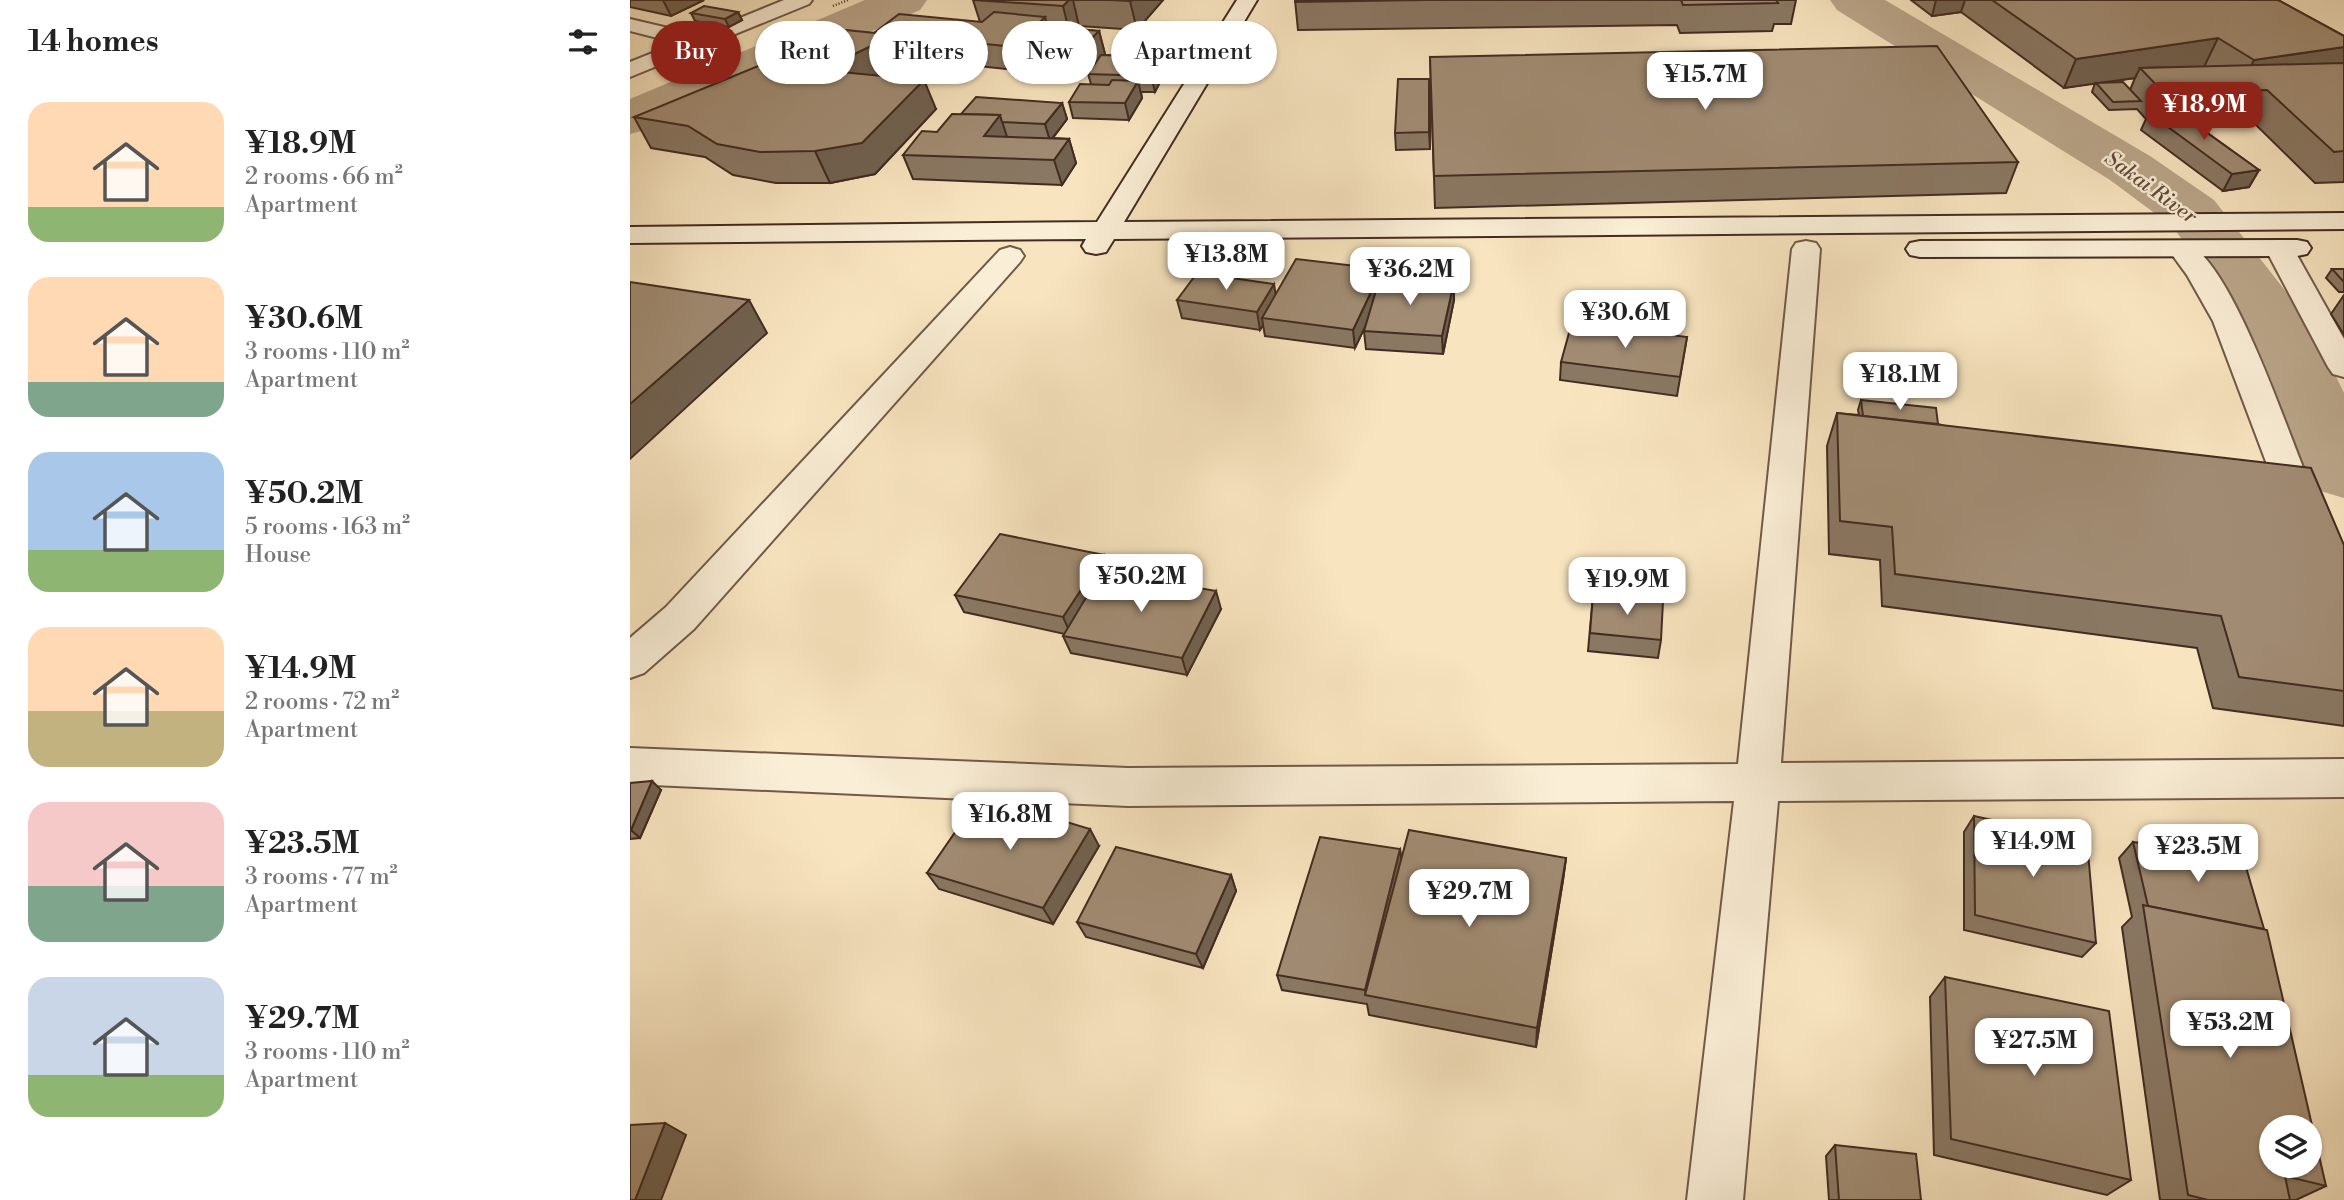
<!DOCTYPE html>
<meta charset="utf-8">
<style>
body{margin:0;font-family:"Libre Bodoni",serif;background:#f2f2f2;color:#222;height:100vh;display:flex;flex-direction:column;font-size:26px;white-space:nowrap}
*{box-sizing:border-box;margin:0}
p{font-size:23px;color:#767676}
.icon{flex:none;width:38px;height:38px;fill:none;stroke:currentColor;stroke-width:2;stroke-linecap:round;stroke-linejoin:round}
.map{position:relative;flex:1;overflow:hidden}
.sheet{display:flex;flex-direction:column;background:#fff;width:630px}
.sheet>*{flex:none}
.top-card{position:absolute;left:21px;top:21px;width:665px;height:63px;display:flex;gap:14px}
.buttons{position:absolute;left:1629px;top:1115px;display:grid;gap:14px}
.buttons a{display:grid;place-items:center;width:63px;height:63px;border-radius:50%;background:#fff;box-shadow:0 2px 5px #0004;font-size:35px}
.price{position:absolute;translate:-50% -60px;padding:0 16px;border-radius:14px;background:#fff;color:#222;font-size:23px;line-height:46px;filter:drop-shadow(0 2px 4px #0008)}
.price::after{content:'';position:absolute;left:50%;top:42px;width:21px;height:16px;margin-left:-10px;background:inherit;clip-path:polygon(0 0,100% 0,50% 100%)}
.price.on{background:#8f2418;color:#fff}
ul{padding:0;list-style:none}
li{display:flex;align-items:center;gap:21px;height:175px;padding:0 28px}
li span{display:grid;place-items:center;flex:none;width:196px;height:140px;border-radius:21px;color:#555}
li>.icon{margin-inline-start:auto}
span .icon{width:84px;height:84px;fill:#fffc;stroke-width:1}
li b{font-size:30px}
h2{display:flex;justify-content:space-between;align-items:center;height:84px;padding:0 28px;font-size:30px}
.pill{padding:0 24px;border-radius:32px;background:#fff;box-shadow:0 2px 5px #0004;font-size:24px;line-height:63px}
.pill.on{background:#8f2418;color:#fff}
main{display:flex;flex:1;min-height:0}
.map>svg:first-child{display:block}
</style>
<main>
<section class="sheet">
<h2>14 homes<svg class="icon" aria-label="filters" viewBox="0 0 24 24"><path d="M4 7h16M4 17h16"/><circle cx="9" cy="7" r="2"/><circle cx="15" cy="17" r="2"/></svg></h2>
<ul>
<li><span style="background:linear-gradient(#ffd9b3 75%,#8fb573 0)"><svg class="icon" aria-label="home" viewBox="0 0 24 24"><path d="M3 11l9-7 9 7M6 9v11h12V9"/></svg></span><div><b>¥18.9M</b><p>2 rooms · 66 m²</p><p>Apartment</p></div></li>
<li><span style="background:linear-gradient(#ffd9b3 75%,#7fa58c 0)"><svg class="icon" aria-label="home" viewBox="0 0 24 24"><path d="M3 11l9-7 9 7M6 9v11h12V9"/></svg></span><div><b>¥30.6M</b><p>3 rooms · 110 m²</p><p>Apartment</p></div></li>
<li><span style="background:linear-gradient(#a9c7e8 70%,#8fb573 0)"><svg class="icon" aria-label="home" viewBox="0 0 24 24"><path d="M3 11l9-7 9 7M6 9v11h12V9"/></svg></span><div><b>¥50.2M</b><p>5 rooms · 163 m²</p><p>House</p></div></li>
<li><span style="background:linear-gradient(#ffd9b3 60%,#c2b280 0)"><svg class="icon" aria-label="home" viewBox="0 0 24 24"><path d="M3 11l9-7 9 7M6 9v11h12V9"/></svg></span><div><b>¥14.9M</b><p>2 rooms · 72 m²</p><p>Apartment</p></div></li>
<li><span style="background:linear-gradient(#f6c9c9 60%,#7fa58c 0)"><svg class="icon" aria-label="home" viewBox="0 0 24 24"><path d="M3 11l9-7 9 7M6 9v11h12V9"/></svg></span><div><b>¥23.5M</b><p>3 rooms · 77 m²</p><p>Apartment</p></div></li>
<li><span style="background:linear-gradient(#c9d6e8 70%,#8fb573 0)"><svg class="icon" aria-label="home" viewBox="0 0 24 24"><path d="M3 11l9-7 9 7M6 9v11h12V9"/></svg></span><div><b>¥29.7M</b><p>3 rooms · 110 m²</p><p>Apartment</p></div></li>
</ul>
</section>
<div class="map">
<svg width="1714" height="1200" viewBox="0 0 1714 1200">
<rect width="100%" height="100%" fill="#f8e5c0"/>
<filter id="stains"><feTurbulence type="fractalNoise" baseFrequency=".00286" numOctaves="4"/><feColorMatrix values="0 0 0 0 .2 0 0 0 0 .09 0 0 0 0 .02 0 0 0 .5 -.17"/></filter>
<radialGradient id="worn" r=".72"><stop offset=".6" stop-color="#630" stop-opacity="0"/><stop offset="1" stop-color="#630" stop-opacity=".3"/></radialGradient>
<g fill="none" stroke-linecap="round" stroke-linejoin="round">
<g fill="#baa68a" fill-rule="evenodd">
<polygon points="235,0 297,0 290,10 19,129 0,134 0,99"/>
<polygon points="1200,0 1255,0 1520,156 1584,200 1679,321 1714,393 1714,498 1687,490 1676,472 1614,323 1542,226 1480,180 1207,10"/>
</g>
<defs>
<g id="street">
<polygon points="154,0 182,0 179,4 0,77 0,62 47,43 0,31 0,19 68,35"/>
<polygon points="1649,240 1659,242 1663,248 1714,339 1714,377 1703,374 1698,367 1635,248 1639,242"/>
<polygon points="1176,241 1186,243 1190,249 1151,763 1714,759 1714,797 1148,801 1113,1200 1057,1200 1104,801 498,806 0,784 0,748 498,768 1108,764 1162,249 1166,243"/>
<path d="M1552 241C1599 252 1657 431 1677 477 1687 502 1707 535 1714 560 1714 577 1714 601 1714 619L1700 614 1695 604 1641 475 1583 321 1557 275 1538 249 1542 243Z"/>
<polygon points="380,247 390,250 394,256 390,262 64,629 14,673 0,678 0,638 36,607 370,250"/>
</g>
<g id="secondary">
<polygon points="607,0 627,0 494,222 1714,213 1714,229 484,239 476,252 466,254 456,252 452,246 456,239 0,243 0,227 467,222"/>
<polygon points="1667,240 1677,242 1681,248 1677,254 1667,256 1290,257 1280,255 1276,249 1280,243 1290,241"/>
</g>
</defs>
<use href="#street" stroke="#705a48" stroke-width="4"/>
<use href="#secondary" stroke="#422c20" stroke-width="4"/>
<polyline stroke="#422c20" stroke-width="2.5" stroke-dasharray="1 2" stroke-linecap="butt" points="203,6 218,0"/>
<use href="#street" fill="#faeed6" fill-rule="evenodd"/>
<use href="#secondary" fill="#faeed6" fill-rule="evenodd"/>
</g>
<g fill="#8a7863" stroke="#422c20" stroke-width="2" fill-rule="evenodd">
<polygon points="0,0 74,0 41,16 0,7"/>
<polygon points="343,0 533,0 507,30 449,26 446,29 469,31 475,54 473,55 502,56 537,46 540,62 525,92 511,92 512,98 499,120 443,118 439,102 461,84 458,74 466,63 452,77 273,58 275,64 252,76 306,109 245,174 200,183 146,183 103,175 75,157 21,148 4,117 244,33 350,22"/>
<polygon points="665,0 1166,0 1161,24 1144,24 1142,31 1050,33 1047,25 668,30"/>
<path d="M1281 0H1648L1714 36V182L1685 183 1621 120 1561 121 1629 170 1619 187 1593 191 1511 130 1516 119 1507 109 1479 110 1462 92 1465 83 1434 88 1331 12 1302 16ZM1505 78 1500 90 1468 83Z"/>
<polygon points="108,12 112,20 99,27 65,21 61,13"/>
<polygon points="800,57 1388,162 1376,193 805,208"/>
<polygon points="800,95 800,149 766,150 765,133"/>
<polygon points="432,103 437,119 423,138 439,139 446,163 432,185 283,179 273,155 307,132"/>
<polygon points="1702,269 1714,269 1714,292 1709,292 1696,278"/>
<polygon points="753,278 824,300 813,354 736,349 734,331 737,322 725,348 635,336 633,325 630,330 552,318 547,300 646,293"/>
<polygon points="1714,295 1714,335 1701,314"/>
<polygon points="1057,337 1047,396 930,380 931,362"/>
<polygon points="1231,400 1308,424 1714,545 1714,726 1583,708 1567,648 1252,606 1250,560 1199,554 1197,446 1207,413 1229,415 1228,410"/>
<polygon points="474,555 481,573 591,609 557,675 441,653 433,636 435,634 334,612 325,595"/>
<polygon points="963,595 1031,640 1028,658 958,651"/>
<polygon points="0,783 31,790 10,838 0,839"/>
<polygon points="1344,816 1466,943 1452,957 1334,930 1334,832"/>
<polygon points="1503,842 1696,1186 1666,1200 1530,1200 1492,927 1502,917 1489,858"/>
<polygon points="469,846 423,924 309,889 297,873"/>
<polygon points="770,849 771,859 936,858 933,880 906,1047 739,1015 737,1004 652,990 647,975"/>
<polygon points="601,875 606,891 573,968 456,937 447,922"/>
<polygon points="1315,977 1501,1180 1477,1195 1304,1155 1300,997"/>
<polygon points="1205,1145 1291,1200 1199,1200 1196,1156"/>
</g>
<g fill="#716250" stroke="#422c20" stroke-width="2">
<polygon points="33,0 74,0 41,16"/>
<polygon points="439,0 443,0 449,26 440,35 433,6"/>
<polygon points="502,0 533,0 507,30 500,1"/>
<polygon points="1306,0 1335,0 1331,12 1302,16"/>
<polygon points="108,12 112,20 99,27 95,19"/>
<polygon points="415,17 422,40 407,25"/>
<polygon points="469,31 475,54 452,77 446,53"/>
<polygon points="264,35 275,64 204,100 191,70"/>
<polygon points="1588,38 1574,67 1510,68 1505,78 1434,88 1446,59"/>
<polygon points="537,46 540,62 525,92 521,76"/>
<polygon points="1714,47 1714,72 1609,90 1624,60"/>
<polygon points="799,79 800,95 800,149 799,132"/>
<polygon points="294,80 306,109 245,174 200,183 185,151"/>
<polygon points="508,81 512,98 499,120 495,103"/>
<polygon points="432,103 437,119 420,141 415,124"/>
<polygon points="370,115 378,140 354,136"/>
<polygon points="439,139 446,163 432,185 424,160"/>
<polygon points="1629,170 1619,187 1593,191 1602,174"/>
<polygon points="752,269 754,287 725,348 723,330"/>
<polygon points="824,282 824,300 813,354 812,336"/>
<polygon points="644,284 647,302 632,318 633,325 630,330 627,312"/>
<polygon points="119,300 137,333 0,459 0,404"/>
<polygon points="474,555 481,573 441,635 433,617"/>
<polygon points="586,591 591,609 557,675 552,658"/>
<polygon points="22,781 31,790 10,838 1,830"/>
<polygon points="460,829 469,846 423,924 413,908"/>
<polygon points="770,849 772,864 736,995 735,990"/>
<polygon points="936,858 933,880 906,1047 907,1028"/>
<polygon points="601,875 606,891 573,968 566,954"/>
<polygon points="35,1123 56,1135 31,1200 5,1200"/>
</g>
<g fill="#a18c73" stroke="#422c20" stroke-width="2" fill-rule="evenodd">
<polygon points="343,0 439,0 433,6"/>
<polygon points="479,0 502,0 500,1"/>
<polygon points="665,0 795,0 665,2"/>
<polygon points="1051,0 1146,0 1148,3 1053,5"/>
<polygon points="1362,0 1648,0 1714,36 1714,47 1624,60 1588,38 1446,59"/>
<polygon points="74,6 108,12 95,19 61,13"/>
<polygon points="364,12 415,17 407,25 469,31 446,53 244,33 269,14 352,22"/>
<polygon points="216,30 264,35 191,70 294,80 232,143 185,151 130,152 87,144 58,126 4,117"/>
<polygon points="508,45 537,46 521,76 458,74 471,55 502,56"/>
<polygon points="1307,46 1388,162 804,176 800,57"/>
<polygon points="1714,63 1714,151 1704,152 1637,90 1533,92 1510,68"/>
<polygon points="768,79 799,79 799,132 765,133"/>
<polygon points="482,80 508,81 495,103 439,102 450,84 479,85"/>
<polygon points="1493,82 1511,101 1483,102 1466,83"/>
<polygon points="346,97 432,103 415,124 372,122 370,115 331,114"/>
<polygon points="1545,110 1629,170 1602,174 1519,113"/>
<polygon points="322,114 370,115 354,136 439,139 424,160 273,155 292,131 307,132"/>
<polygon points="666,259 752,269 723,330 632,318"/>
<polygon points="1702,269 1714,269 1714,282"/>
<polygon points="567,273 644,284 627,312 547,300"/>
<polygon points="750,277 824,282 812,336 734,331"/>
<polygon points="0,282 119,300 0,404"/>
<polygon points="942,322 1057,337 1050,377 931,362"/>
<polygon points="1231,400 1306,408 1308,424 1233,416"/>
<polygon points="1207,413 1681,468 1714,545 1714,691 1609,677 1591,616 1265,574 1262,527 1210,521"/>
<polygon points="370,534 474,555 433,617 325,595"/>
<polygon points="472,571 586,591 552,658 433,636"/>
<polygon points="963,595 1033,601 1031,640 960,633"/>
<polygon points="22,781 1,830 0,830 0,783"/>
<polygon points="350,796 460,829 413,908 297,873"/>
<polygon points="1344,816 1457,841 1466,943 1345,915"/>
<polygon points="779,830 936,858 907,1028 735,995"/>
<polygon points="690,837 770,849 735,990 647,975"/>
<polygon points="1503,842 1613,857 1634,929 1518,906"/>
<polygon points="486,847 601,875 566,954 447,922"/>
<path d="M1513 905 1637 930 1696 1186 1655 1176 1660 1200H1578L1558 1195ZM1642 1127H1680V1166H1642Z"/>
<polygon points="1315,977 1479,1011 1501,1180 1321,1139"/>
<polygon points="35,1123 5,1200 0,1200 0,1125"/>
<polygon points="1205,1145 1286,1154 1291,1200 1209,1200"/>
</g>
<g text-anchor="middle" stroke-width="5" stroke-linejoin="round" paint-order="stroke">
<g font-size="21" font-style="italic" fill="#604a3a" stroke="#faeed6">
<text transform="translate(1521 187) rotate(36)" y="7">Sakai River</text>
</g>
</g>
<rect width="100%" height="100%" filter="url(#stains)"/>
<rect width="100%" height="100%" fill="url(#worn)"/>
</svg>
<div class="buttons">
<a><svg class="icon" aria-label="layers" viewBox="0 0 24 24"><path d="M12 4l9 5-9 5-9-5zM3 14l9 5 9-5"/></svg></a>
</div>
<b class="price" style="left:1075px;top:112px">¥15.7M</b>
<b class="price on" style="left:1574px;top:142px">¥18.9M</b>
<b class="price" style="left:596px;top:292px">¥13.8M</b>
<b class="price" style="left:780px;top:307px">¥36.2M</b>
<b class="price" style="left:995px;top:350px">¥30.6M</b>
<b class="price" style="left:1270px;top:412px">¥18.1M</b>
<b class="price" style="left:511px;top:614px">¥50.2M</b>
<b class="price" style="left:997px;top:617px">¥19.9M</b>
<b class="price" style="left:380px;top:852px">¥16.8M</b>
<b class="price" style="left:1403px;top:879px">¥14.9M</b>
<b class="price" style="left:1568px;top:884px">¥23.5M</b>
<b class="price" style="left:839px;top:929px">¥29.7M</b>
<b class="price" style="left:1600px;top:1060px">¥53.2M</b>
<b class="price" style="left:1404px;top:1078px">¥27.5M</b>
<div class="top-card">
<a class="pill on">Buy</a>
<a class="pill">Rent</a>
<a class="pill">Filters</a>
<a class="pill">New</a>
<a class="pill">Apartment</a>
</div>
</div>
</main>
